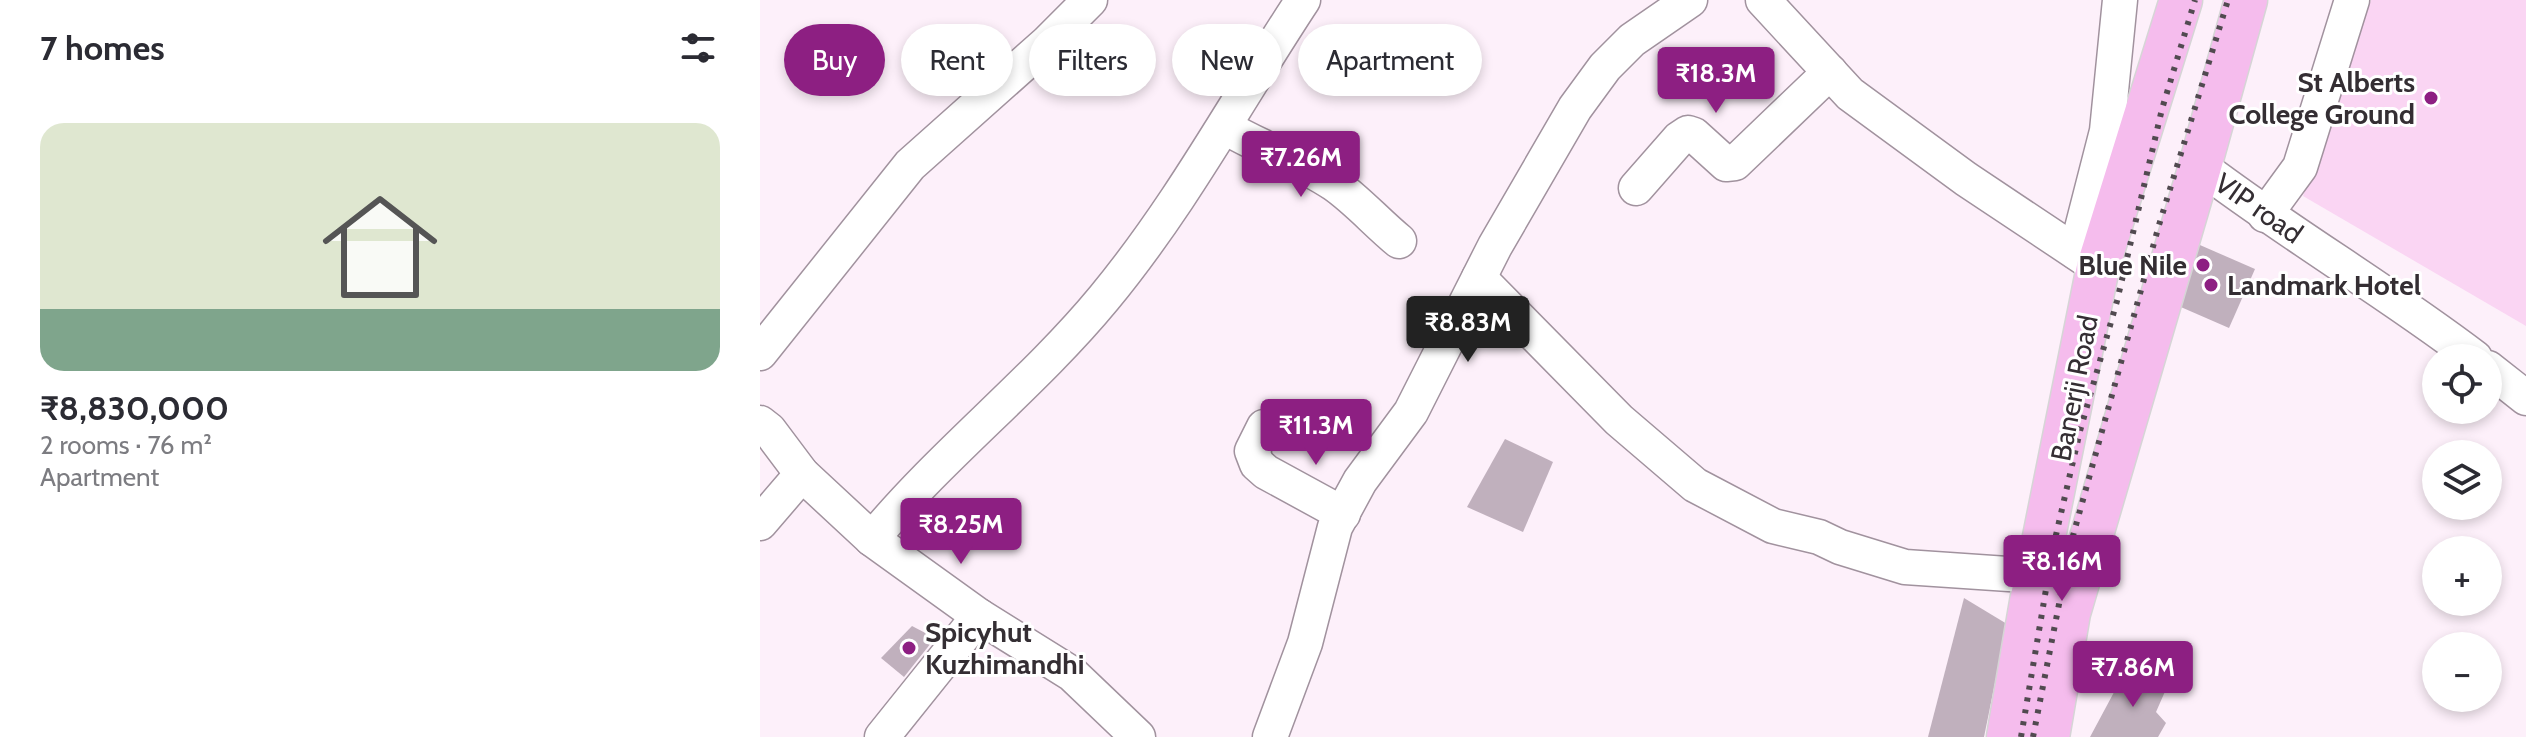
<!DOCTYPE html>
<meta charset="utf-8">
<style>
body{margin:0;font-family:Cabin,sans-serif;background:#f2f2f3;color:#2b2b33;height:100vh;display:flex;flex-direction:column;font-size:30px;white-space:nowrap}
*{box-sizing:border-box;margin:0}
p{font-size:26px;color:#7c7c81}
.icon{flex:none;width:44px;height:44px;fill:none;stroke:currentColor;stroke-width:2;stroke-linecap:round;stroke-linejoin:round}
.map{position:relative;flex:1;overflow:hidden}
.side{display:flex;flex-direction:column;background:#fff;width:760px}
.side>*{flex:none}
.guide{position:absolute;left:24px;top:24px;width:760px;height:72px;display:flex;gap:16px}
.controls{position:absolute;left:1662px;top:344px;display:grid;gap:16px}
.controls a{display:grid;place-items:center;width:80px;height:80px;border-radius:50%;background:#fff;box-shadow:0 4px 12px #0003;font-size:40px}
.price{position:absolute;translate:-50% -68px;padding:0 18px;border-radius:8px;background:#8d1f82;color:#fff;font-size:26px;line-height:52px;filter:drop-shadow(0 2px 4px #0008)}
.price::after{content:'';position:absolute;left:50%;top:48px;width:24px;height:18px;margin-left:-12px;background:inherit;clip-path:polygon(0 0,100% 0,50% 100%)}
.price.current{background:#222;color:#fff}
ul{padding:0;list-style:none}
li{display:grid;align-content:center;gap:16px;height:424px;padding:0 40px}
li span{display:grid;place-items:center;height:248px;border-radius:24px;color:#555}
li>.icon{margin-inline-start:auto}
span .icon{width:144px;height:144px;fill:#fffc;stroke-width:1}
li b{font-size:34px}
h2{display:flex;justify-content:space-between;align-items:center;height:96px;padding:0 40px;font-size:34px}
.chip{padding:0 28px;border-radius:36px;background:#fff;box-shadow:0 4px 12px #0003;font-size:28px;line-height:72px}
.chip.current{background:#8d1f82;color:#fff}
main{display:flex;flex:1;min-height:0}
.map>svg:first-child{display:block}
</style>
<main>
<section class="side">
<h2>7 homes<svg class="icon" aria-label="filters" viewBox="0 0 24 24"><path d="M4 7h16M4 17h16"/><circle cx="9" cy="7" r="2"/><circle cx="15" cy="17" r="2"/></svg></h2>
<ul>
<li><span style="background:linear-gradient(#dfe7d0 75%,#7fa58c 0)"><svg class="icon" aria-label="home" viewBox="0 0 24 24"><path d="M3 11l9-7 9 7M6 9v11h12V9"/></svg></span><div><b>₹8,830,000</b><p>2 rooms · 76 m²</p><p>Apartment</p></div></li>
</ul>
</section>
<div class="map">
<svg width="1766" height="737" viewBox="0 0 1766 737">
<rect width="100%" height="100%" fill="#fdf0fa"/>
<polygon fill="#fad5f3" points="1611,0 1766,0 1766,326 1543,196"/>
<g fill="#c0b0bd">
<polygon points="1433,242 1495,269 1469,328 1407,301"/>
<polygon points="745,439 793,462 763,532 707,507"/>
<polygon points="1204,598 1247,624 1224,737 1168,737"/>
<polygon points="152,626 175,638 144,677 121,658"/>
<polygon points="1367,668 1407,687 1396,712 1406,723 1398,737 1330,737"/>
</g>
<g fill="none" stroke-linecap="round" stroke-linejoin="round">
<defs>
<g id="minor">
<polyline points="1003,0 1090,94 1206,179 1338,267"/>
<path d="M465 127C500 148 540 161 574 184 597 200 617 223 639 241"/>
<path d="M1440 166C1529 234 1626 290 1715 358"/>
<polyline points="876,188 919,139 928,133 934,135 966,164 975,163 1070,72"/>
<polyline points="1505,215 1540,167 1592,0"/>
<polyline points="1316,252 1347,131 1360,0"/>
<polyline points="719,278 859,420 935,485 1013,526 1059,537 1080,547 1145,567 1277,576 1302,574"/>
<polyline points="0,353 150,165 287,43 330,0"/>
<polyline points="1728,368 1766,398"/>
<polyline points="0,423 9,430 42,474 112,539 219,616 312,674 378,737"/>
<polyline points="504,427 492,451 497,464 506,472 583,514"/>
<polyline points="0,523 42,474"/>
<path d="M112 539C183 453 273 384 344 298 421 205 477 100 543 0"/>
<polyline points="122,737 219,616"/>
<polyline points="510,737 545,643 575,527 600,481 651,412 735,246 815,108 845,67 872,40 930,0"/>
</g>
<g id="major">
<polyline points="1248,737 1271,602 1338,267 1421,0"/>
<polyline points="1288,737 1309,613 1440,166 1486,0"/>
</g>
</defs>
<use href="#minor" stroke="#a1929e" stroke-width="37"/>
<use href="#major" stroke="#d6d5d6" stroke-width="45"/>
<use href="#minor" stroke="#fff" stroke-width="34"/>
<use href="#major" stroke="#f5bced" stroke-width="42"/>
<g stroke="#514a50" stroke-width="6" stroke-dasharray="4 8" stroke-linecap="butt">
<polyline points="1261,737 1293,548 1320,431 1357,301 1402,109 1435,0"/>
<polyline points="1273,737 1311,543 1399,225 1468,0"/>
</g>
</g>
<g fill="#8d1f82" stroke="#fff" stroke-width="3">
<circle cx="1671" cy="98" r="8"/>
<circle cx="1443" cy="265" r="8"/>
<circle cx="1451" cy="285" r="8"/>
<circle cx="149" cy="648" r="8"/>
</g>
<g text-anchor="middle" stroke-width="6" stroke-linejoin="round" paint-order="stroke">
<g font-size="28" font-weight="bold" fill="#342e33" stroke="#fff" text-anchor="end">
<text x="1655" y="92">St Alberts<tspan x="1655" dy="32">College Ground</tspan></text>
<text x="1427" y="275">Blue Nile</text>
<text x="1467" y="295" text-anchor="start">Landmark Hotel</text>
<text x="165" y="642" text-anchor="start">Spicyhut<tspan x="165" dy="32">Kuzhimandhi</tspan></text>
</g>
<g font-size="28" fill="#342e33" stroke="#fff">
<text transform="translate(1499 208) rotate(35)" y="10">VIP road</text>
<text transform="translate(1314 388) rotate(-79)" y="10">Banerji Road</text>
</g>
</g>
</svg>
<div class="controls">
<a><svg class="icon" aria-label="locate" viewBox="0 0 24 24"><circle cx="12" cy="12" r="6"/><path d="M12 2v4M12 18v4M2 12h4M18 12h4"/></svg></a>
<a><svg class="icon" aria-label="layers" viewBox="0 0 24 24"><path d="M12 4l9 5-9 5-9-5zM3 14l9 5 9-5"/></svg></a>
<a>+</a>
<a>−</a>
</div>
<b class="price" style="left:956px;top:115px">₹18.3M</b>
<b class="price" style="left:541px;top:199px">₹7.26M</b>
<b class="price current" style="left:708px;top:364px">₹8.83M</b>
<b class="price" style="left:556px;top:467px">₹11.3M</b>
<b class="price" style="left:201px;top:566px">₹8.25M</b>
<b class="price" style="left:1302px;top:603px">₹8.16M</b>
<b class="price" style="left:1373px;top:709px">₹7.86M</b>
<div class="guide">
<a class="chip current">Buy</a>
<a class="chip">Rent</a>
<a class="chip">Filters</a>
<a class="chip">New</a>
<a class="chip">Apartment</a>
</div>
</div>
</main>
